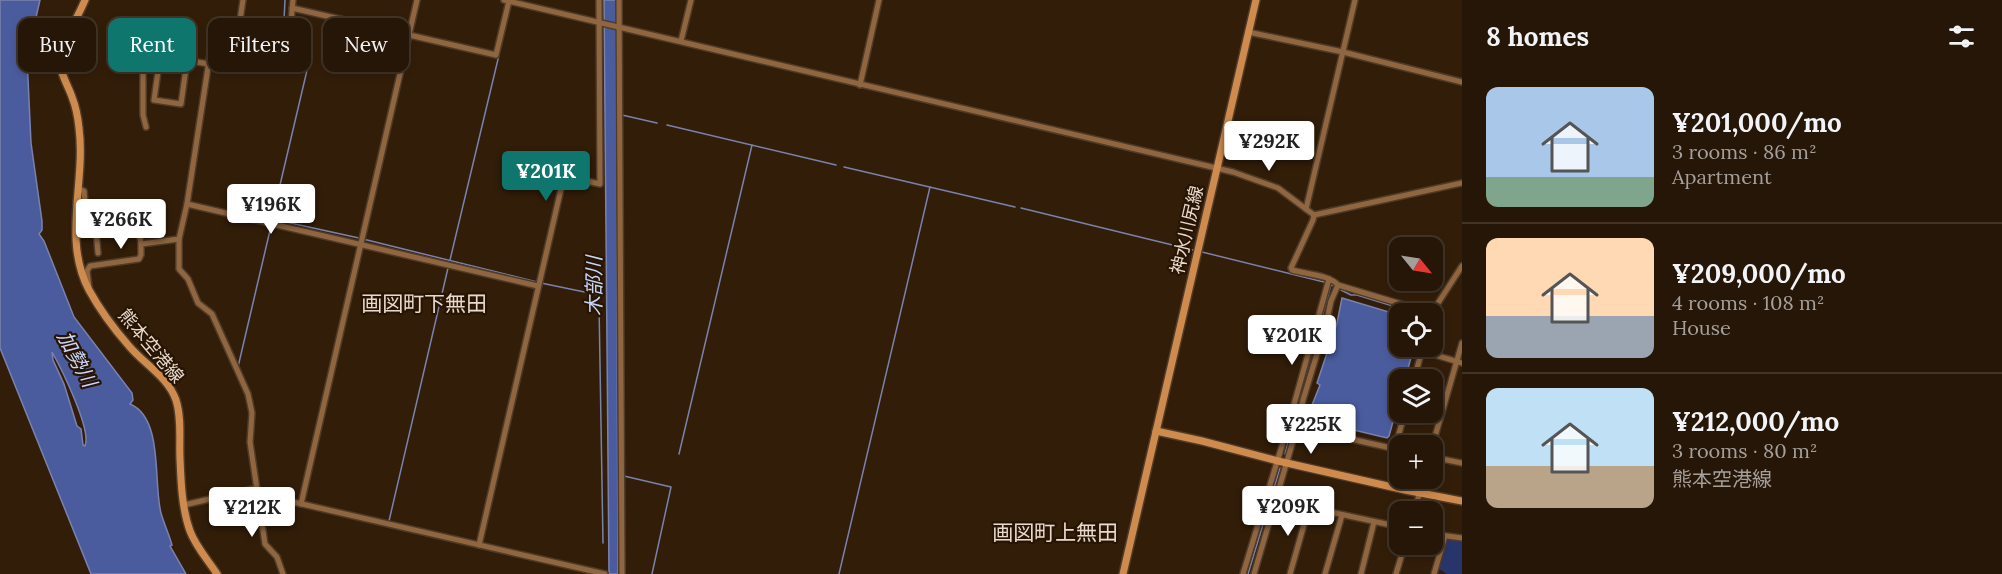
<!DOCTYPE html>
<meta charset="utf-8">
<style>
body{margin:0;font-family:Lora,"Noto Sans JP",serif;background:#2e1f11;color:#f1f3f6;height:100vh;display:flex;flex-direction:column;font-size:22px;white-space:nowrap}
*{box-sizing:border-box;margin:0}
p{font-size:20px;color:#a49f9b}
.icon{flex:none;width:33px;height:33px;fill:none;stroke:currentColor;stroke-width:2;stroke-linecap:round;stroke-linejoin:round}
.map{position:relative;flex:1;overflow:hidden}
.sheet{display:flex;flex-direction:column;background:#261607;width:540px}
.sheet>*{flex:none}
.guide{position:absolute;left:18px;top:18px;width:570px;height:54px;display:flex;gap:12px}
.needle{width:39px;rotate:120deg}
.buttons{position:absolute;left:1389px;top:237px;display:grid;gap:12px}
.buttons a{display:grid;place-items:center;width:54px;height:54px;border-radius:12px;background:#261607;box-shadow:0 3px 9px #0003,0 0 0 2px #423528;font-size:30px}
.price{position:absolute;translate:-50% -51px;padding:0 14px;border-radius:6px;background:#fff;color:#222;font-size:20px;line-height:39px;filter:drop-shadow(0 2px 3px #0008)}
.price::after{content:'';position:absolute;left:50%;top:36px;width:18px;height:14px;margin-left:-9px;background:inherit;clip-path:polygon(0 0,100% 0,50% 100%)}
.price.selected{background:#0f766e;color:#fff}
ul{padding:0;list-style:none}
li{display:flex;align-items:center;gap:18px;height:150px;padding:0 24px}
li+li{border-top:2px solid #423528}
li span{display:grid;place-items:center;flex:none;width:168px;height:120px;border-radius:12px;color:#555}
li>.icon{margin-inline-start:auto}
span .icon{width:72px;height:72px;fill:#fffc;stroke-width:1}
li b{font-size:26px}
h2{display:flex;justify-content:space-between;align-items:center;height:72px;padding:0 24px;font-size:26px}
.pill{padding:0 21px;border-radius:12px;background:#261607;box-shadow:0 3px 9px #0003,0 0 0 2px #423528;font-size:21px;line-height:54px}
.pill.selected{background:#0f766e;color:#fff}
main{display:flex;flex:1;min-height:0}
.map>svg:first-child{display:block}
</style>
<main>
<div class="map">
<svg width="1462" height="574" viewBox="0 0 1462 574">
<rect width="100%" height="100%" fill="#321d09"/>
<polygon fill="#28356b" points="1449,539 1462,541 1462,574 1447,574 1439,569 1446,541"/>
<g fill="#4b5c9e" stroke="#7a82ac" stroke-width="1.5" fill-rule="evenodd">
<path d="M0 0H40L27 57 31 143 42 221V230L39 234 44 241 74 317 132 393 133 400 130 404C164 418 153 484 161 513 164 524 169 534 172 545L170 546 186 574H91L0 348ZM52 352C61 368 92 430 85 446L83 445 81 429 77 426 64 384 53 360Z"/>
<polygon points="604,0 616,0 618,574 609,574"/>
<polygon points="1342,298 1399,315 1400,346 1414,347 1405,379 1400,380 1399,400 1389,436 1387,438 1320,422 1324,408 1312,405 1320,385 1317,383 1337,323"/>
</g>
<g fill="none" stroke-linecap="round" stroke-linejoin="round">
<g stroke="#7a82ac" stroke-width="1.5">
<polyline points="240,39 280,44 283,40 285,0"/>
<polyline points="284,60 308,66 272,219 359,238"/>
<polyline points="622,115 657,123"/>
<polyline points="667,125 836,165"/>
<polyline points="844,167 1015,207"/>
<polyline points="1021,208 1193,250"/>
<polyline points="363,239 537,282"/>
<polyline points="1202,252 1324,282"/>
<polyline points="450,260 499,55"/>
<polyline points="541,283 599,295"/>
<polyline points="1341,290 1351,295 1357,295 1419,314"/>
<polyline points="599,304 603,543"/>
<polyline points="238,367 271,226"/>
<polyline points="1304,380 1331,285 1334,286"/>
<polyline points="679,454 752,145"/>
<polyline points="1285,454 1300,393"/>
<polyline points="624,476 671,487 652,574"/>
<polyline points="389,521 448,268"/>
<polyline points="839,574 930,187"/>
<polyline points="1248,574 1280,468"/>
</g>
<defs>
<g id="minor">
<polyline points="504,0 1233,172 1278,188 1314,215 1462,183"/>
<polyline points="619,0 622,574"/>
<polyline points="292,8 496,55 509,1"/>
<polyline points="1248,32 1343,52 1462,82"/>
<polyline points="681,41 691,0"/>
<polyline points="236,47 243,0"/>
<polyline points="160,57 154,100 181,104 187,61"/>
<polyline points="860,85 879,0"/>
<polyline points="146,127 143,115 143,53 209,64"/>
<polyline points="79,189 84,191 85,202 89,208 129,206 136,209 141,244"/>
<polyline points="187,204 538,286"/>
<polyline points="1306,209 1355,0"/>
<path d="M1314 215 1313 220 1291 268 1292 270C1306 274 1329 275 1338 285L1431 313"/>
<polyline points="98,253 96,231 139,228"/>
<polyline points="89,287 87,271 90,266 139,259 141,255 141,244 179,239"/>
<polyline points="1431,314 1462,266"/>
<polyline points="1422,351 1462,363"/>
<polyline points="1414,380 1423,346"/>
<polyline points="1297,427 1400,450"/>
<polyline points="1432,447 1462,343"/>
<polyline points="1395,448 1405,412"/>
<polyline points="1432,457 1462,463"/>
<polyline points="1275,500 1400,527"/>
<polyline points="301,504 417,0"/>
<polyline points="184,505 253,489 263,495 605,574"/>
<polyline points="1414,512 1424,478"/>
<polyline points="1432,534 1462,538"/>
<polyline points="479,545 564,176 600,184 599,0"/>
<polyline points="283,574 277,557 265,544 250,442 252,413 248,394 212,314 198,303 188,279 179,269 179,239 187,204 211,48 215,45 234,48 250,44 287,49 289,44 293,0"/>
<polyline points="1243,574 1288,426 1329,279"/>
<polyline points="1254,574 1297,427 1303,400 1326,324 1331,301 1338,285"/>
<polyline points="1290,574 1309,507"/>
<polyline points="1325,574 1342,515"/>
<polyline points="1361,574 1374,522"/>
<polyline points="1396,574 1405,544"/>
<polyline points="1434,574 1445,536"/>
</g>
<g id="secondary">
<path d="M85 0C78 17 63 41 60 59 59 72 68 85 72 97 76 107 78 118 79 128 86 182 62 240 89 290 100 310 114 329 129 346 144 364 168 377 176 400 182 419 179 440 180 459 181 483 182 509 190 531 196 547 208 560 217 574"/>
<polyline points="1156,431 1202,441 1278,461 1405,490 1462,501"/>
<polyline points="1123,574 1256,0"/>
</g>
</defs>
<use href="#minor" stroke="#4f3b28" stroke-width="8"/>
<use href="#secondary" stroke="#4f3b28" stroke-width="10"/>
<use href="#minor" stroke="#906641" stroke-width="5"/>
<use href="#secondary" stroke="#cf8b4d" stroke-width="7"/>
</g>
<g text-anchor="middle" stroke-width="4.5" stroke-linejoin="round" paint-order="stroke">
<g font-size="18" fill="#e7d9cd" stroke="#281402">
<text transform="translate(1187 230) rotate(-77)" y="6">神水川尻線</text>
<text transform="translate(151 346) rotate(50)" y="6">熊本空港線</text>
</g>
<g font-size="20" font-style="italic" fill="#c9d6fc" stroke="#281402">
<text transform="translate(594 286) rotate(-90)" y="7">木部川</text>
<text transform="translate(77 359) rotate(62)" y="7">加勢川</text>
</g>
<g font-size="21" fill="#e7d9cd" stroke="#281402">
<text x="424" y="311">画図町下無田</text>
<text x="1055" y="540">画図町上無田</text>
</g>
</g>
</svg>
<div class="buttons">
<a><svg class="needle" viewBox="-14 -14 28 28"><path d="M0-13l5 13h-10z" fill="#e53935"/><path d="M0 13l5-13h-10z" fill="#a49f9b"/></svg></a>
<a><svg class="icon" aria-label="locate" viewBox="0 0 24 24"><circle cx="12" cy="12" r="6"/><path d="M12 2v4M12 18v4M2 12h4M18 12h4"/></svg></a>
<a><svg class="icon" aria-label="layers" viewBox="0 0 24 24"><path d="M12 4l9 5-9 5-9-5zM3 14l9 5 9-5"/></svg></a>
<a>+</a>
<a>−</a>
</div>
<b class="price" style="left:1269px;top:172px">¥292K</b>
<b class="price selected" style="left:546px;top:202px">¥201K</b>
<b class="price" style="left:271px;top:235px">¥196K</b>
<b class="price" style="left:121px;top:250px">¥266K</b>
<b class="price" style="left:1292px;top:366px">¥201K</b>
<b class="price" style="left:1311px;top:455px">¥225K</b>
<b class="price" style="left:1288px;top:537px">¥209K</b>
<b class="price" style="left:252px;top:538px">¥212K</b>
<div class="guide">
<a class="pill">Buy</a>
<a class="pill selected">Rent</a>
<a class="pill">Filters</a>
<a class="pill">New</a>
</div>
</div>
<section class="sheet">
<h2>8 homes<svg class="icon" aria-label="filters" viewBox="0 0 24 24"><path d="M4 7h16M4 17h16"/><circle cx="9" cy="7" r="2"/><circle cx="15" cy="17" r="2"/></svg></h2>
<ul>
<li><span style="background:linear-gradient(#a9c7e8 75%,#7fa58c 0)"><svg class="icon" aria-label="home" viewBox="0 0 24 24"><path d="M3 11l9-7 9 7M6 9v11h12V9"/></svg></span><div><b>¥201,000/mo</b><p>3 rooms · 86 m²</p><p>Apartment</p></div></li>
<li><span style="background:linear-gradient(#ffd9b3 65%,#9aa5b1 0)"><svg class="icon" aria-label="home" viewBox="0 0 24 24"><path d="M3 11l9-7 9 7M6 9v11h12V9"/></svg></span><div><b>¥209,000/mo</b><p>4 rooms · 108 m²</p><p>House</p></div></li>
<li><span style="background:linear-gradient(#bfe0f5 65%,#b9a48a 0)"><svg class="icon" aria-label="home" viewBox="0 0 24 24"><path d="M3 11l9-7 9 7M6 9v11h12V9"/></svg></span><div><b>¥212,000/mo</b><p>3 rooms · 80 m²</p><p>熊本空港線</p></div></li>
</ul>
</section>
</main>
